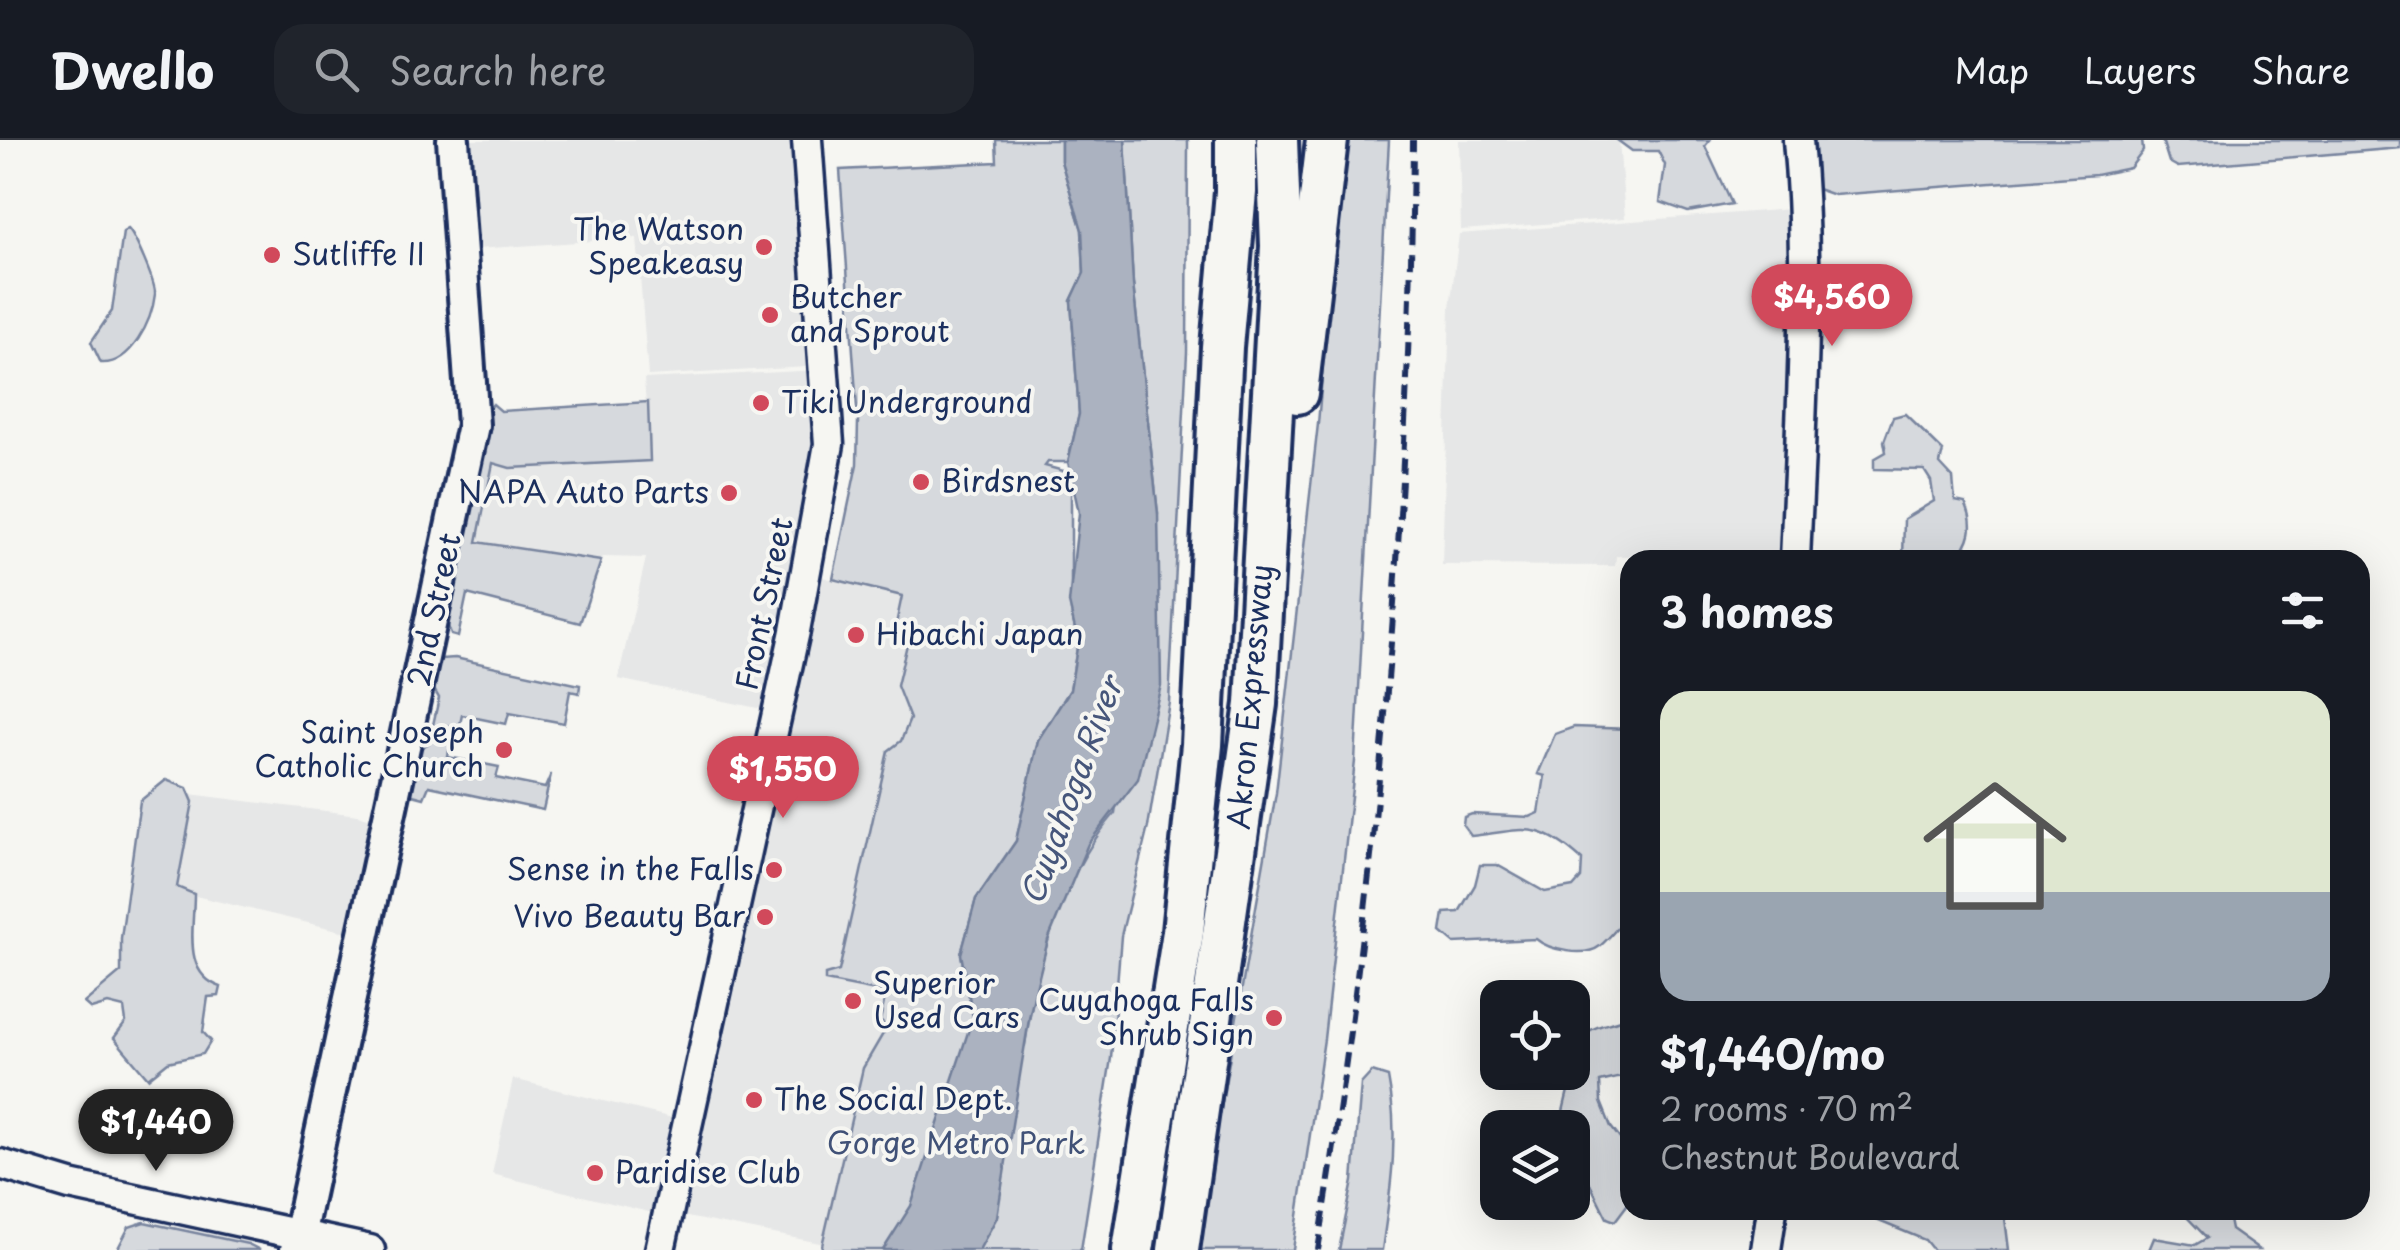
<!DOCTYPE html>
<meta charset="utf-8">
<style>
body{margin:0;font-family:"Playpen Sans",sans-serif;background:#20242c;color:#f1f3f6;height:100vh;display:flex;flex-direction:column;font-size:38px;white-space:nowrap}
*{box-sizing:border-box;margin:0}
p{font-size:32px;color:#9ea1a6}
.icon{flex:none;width:55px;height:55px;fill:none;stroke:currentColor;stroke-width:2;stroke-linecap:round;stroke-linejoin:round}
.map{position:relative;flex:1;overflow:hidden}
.sheet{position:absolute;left:1620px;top:410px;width:750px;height:670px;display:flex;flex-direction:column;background:#171b24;border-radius:30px;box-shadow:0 10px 40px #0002}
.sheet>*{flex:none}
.controls{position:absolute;left:1480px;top:840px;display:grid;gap:20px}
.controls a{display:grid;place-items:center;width:110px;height:110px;border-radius:20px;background:#171b24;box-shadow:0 10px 40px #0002;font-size:50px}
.price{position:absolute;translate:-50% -85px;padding:0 22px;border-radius:35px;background:#d1495b;color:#fff;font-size:32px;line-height:65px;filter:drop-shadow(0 2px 5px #0008)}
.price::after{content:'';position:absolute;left:50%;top:60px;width:30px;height:22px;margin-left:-15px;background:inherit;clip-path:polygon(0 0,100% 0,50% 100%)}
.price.current{background:#222;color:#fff}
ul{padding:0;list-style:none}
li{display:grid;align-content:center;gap:20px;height:530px;padding:0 40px}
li+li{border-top:2px solid #363941}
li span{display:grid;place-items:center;height:310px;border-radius:30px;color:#555}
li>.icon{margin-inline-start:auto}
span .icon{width:180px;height:180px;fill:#fffc;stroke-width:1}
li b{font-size:42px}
h2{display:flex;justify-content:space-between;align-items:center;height:120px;padding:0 40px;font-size:42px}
header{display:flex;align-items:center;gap:60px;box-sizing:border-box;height:140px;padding:0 50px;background:#171b24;border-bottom:2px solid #363941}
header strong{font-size:48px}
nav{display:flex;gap:55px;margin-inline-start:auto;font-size:35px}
.search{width:700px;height:90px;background:#20242c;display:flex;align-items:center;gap:25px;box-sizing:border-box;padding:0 35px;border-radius:30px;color:#9ea1a6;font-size:38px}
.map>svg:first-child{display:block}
</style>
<header>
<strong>Dwello</strong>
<div class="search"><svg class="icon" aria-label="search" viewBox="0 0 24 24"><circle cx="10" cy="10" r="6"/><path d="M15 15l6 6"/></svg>Search here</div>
<nav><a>Map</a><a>Layers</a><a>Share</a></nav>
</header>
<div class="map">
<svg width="2400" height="1110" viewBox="0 0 2400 1110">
<rect width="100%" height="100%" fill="#f6f6f2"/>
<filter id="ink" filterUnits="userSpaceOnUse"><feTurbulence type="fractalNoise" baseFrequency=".01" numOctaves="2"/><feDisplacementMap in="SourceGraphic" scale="20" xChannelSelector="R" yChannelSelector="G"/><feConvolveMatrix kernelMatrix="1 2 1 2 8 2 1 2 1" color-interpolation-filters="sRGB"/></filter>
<g filter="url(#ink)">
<g fill="#e6e7e7">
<polygon points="453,0 807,0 824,226 648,236 637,98 461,110"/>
<polygon points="1459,0 1619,0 1625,78 1461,90"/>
<polygon points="1804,68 1795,417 1616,416 1615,426 1442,425 1450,168 1459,94"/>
<polygon points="820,230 823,301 772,571 618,539 646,418 603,417 601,421 477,403 493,322 650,321 644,239"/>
<polygon points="809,434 902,456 909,495 897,546 910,579 901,601 888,611 839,831 825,840 886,853 880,881 887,887 863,928 825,1104 672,1074"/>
<polygon points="190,654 358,675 388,684 363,796 170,750"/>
<polygon points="513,939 685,981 665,1076 492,1034"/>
</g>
<g fill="#d6d9dd" stroke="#78849e" stroke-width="2.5">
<path d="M996 0H1061V21L1082 90 1084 134 1071 161 1079 274 1068 322H1048L1045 326 1071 333V471L1078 502 1070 550 1038 600 1016 701 976 759 961 814 973 876 1025 905C1037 824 1061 736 1115 673L1158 374 1133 144 1125 0H1188L1187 212 1169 562 1148 687 1121 796 1111 918 1081 1110H821L863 928 887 887 880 881 886 853 825 841V835L839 831 888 611 901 601 910 579 897 546 909 496 896 484 902 456 833 439 857 324 858 282 840 30 997 22Z"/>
<polygon points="1342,0 1389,0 1355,621 1324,899 1293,1110 1196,1110 1276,653 1318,284"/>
<polygon points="1617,0 1710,0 1705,6 1732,64 1688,72 1660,62 1665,25 1658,11 1632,11"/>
<polygon points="1811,0 2142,0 2143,11 2130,28 2096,35 1834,55 1817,49"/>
<polygon points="2162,0 2400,0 2400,8 2178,27 2169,22"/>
<path d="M128 89C135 96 156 144 155 154 152 181 131 225 101 223L91 202 112 171 123 92Z"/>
<polygon points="648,262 650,321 510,328 493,323 477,402 601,421 580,483 467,454 458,497 451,495 446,480 483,314 488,271 493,264 501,271"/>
<path d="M1905 274 1943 311 1940 324 1953 338 1955 361 1965 363C1976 386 1971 402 1955 420H1903L1904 379 1934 361 1931 341 1924 330 1874 329V319L1886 312 1884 301 1893 277Z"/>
<polygon points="455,518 580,545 579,553 570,551 564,583 509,573 506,584 462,575 460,584 447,586 444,602 450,604 448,617 499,627 496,638 545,648 551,634 543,670 429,646 424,658 409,654 418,610 429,603 439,558 432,546 441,519"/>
<path d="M1574 587 1630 589V775C1619 784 1611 797 1600 806 1585 818 1549 810 1536 799L1454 803 1441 792 1444 773 1459 772 1475 745 1480 725H1497L1545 752 1573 747 1581 738 1582 720C1537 679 1525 690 1471 696L1463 685 1464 677 1472 674 1530 677 1539 673 1545 636 1538 634 1555 594Z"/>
<path d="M166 640 187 648 193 662 177 747 194 754C194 789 182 834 221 847L219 856 208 857 203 892 211 901 203 914 168 922 148 938 114 898 126 882 124 868 108 864 91 869 84 863 121 832V798L140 661Z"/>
<path d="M1622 879H1630V935L1600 942 1601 962 1611 987 1630 1012V1061L1615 1081 1607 1078 1578 1020 1573 1021 1572 988 1559 987C1565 968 1577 899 1591 890 1599 885 1613 883 1622 879Z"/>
<path d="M1372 932 1388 937C1400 995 1390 1053 1382 1110H1339L1353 1041 1361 944Z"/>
<polygon points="1866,1070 2004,1070 2009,1110 1933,1110 1925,1100 1869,1077"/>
<polygon points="2180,1070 2227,1070 2231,1090 2259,1110 2149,1110 2154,1098 2195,1105 2207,1098"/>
<polygon points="144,1082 248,1104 260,1110 117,1110 129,1087"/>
</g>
<polygon fill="#abb2c0" stroke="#717e99" stroke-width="2.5" points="1061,0 1125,0 1133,144 1158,374 1161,545 1138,639 1088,704 1048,800 1030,873 997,1077 979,1110 883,1110 911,1066 973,877 961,814 976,759 1016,701 1038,600 1070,550 1078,502 1069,463 1079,373 1068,322 1079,274 1071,161 1084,133 1082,90 1061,21"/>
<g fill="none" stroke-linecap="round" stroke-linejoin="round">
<defs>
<g id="tertiary">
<path d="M1795 420C1801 280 1811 139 1798 0"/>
<polyline points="0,1024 70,1045 370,1110"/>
<polyline points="660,1110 795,491 829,304 807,0"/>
<polyline points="1766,1110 1772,1070"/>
</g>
<polyline id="secondary" points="296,1110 473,285 453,0"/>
<g id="motorway">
<polyline points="1297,253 1327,0"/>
<polyline points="1133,1110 1183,792 1202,605 1222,207 1236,52 1236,0"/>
<polyline points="1178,1110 1256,564 1281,106 1277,0"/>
</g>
</defs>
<use href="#tertiary" stroke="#1b2f5e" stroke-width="35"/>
<use href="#secondary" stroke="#1b2f5e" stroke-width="38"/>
<use href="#motorway" stroke="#1b2f5e" stroke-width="48"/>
<use href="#tertiary" stroke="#f6f6f2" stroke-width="28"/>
<use href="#secondary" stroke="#f6f6f2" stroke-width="30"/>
<use href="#motorway" stroke="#f6f6f2" stroke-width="40"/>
<path stroke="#1b2f5e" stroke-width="6" stroke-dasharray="15 8" stroke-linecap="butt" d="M1318 1110C1377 743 1410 372 1413 0"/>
</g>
</g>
<g fill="#d1495b" stroke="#f6f6f2" stroke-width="4">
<circle cx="764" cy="107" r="10"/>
<circle cx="272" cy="115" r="10"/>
<circle cx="770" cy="175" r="10"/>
<circle cx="761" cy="263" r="10"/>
<circle cx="921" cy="342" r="10"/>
<circle cx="729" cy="353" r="10"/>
<circle cx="856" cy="495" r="10"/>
<circle cx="504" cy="610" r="10"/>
<circle cx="774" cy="730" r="10"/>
<circle cx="765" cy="777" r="10"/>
<circle cx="853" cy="861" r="10"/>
<circle cx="1274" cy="878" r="10"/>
<circle cx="754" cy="960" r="10"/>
<circle cx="595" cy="1033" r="10"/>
</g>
<g text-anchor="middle" stroke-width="8" stroke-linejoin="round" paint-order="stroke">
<g font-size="30" fill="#1b2f5e" stroke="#f6f6f2" text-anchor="start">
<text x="744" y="100" text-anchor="end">The Watson<tspan x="744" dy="34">Speakeasy</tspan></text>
<text x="292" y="125">Sutliffe II</text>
<text x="790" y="168">Butcher<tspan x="790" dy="34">and Sprout</tspan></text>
<text x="781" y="273">Tiki Underground</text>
<text x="941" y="352">Birdsnest</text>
<text x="709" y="363" text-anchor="end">NAPA Auto Parts</text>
<text x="876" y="505">Hibachi Japan</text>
<text x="484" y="603" text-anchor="end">Saint Joseph<tspan x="484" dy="34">Catholic Church</tspan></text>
<text x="754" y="740" text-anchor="end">Sense in the Falls</text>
<text x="745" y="787" text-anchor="end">Vivo Beauty Bar</text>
<text x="873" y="854">Superior<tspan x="873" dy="34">Used Cars</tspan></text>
<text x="1254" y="871" text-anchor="end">Cuyahoga Falls<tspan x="1254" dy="34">Shrub Sign</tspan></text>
<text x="774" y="970">The Social Dept.</text>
<text x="615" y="1043">Paridise Club</text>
</g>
<g font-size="30" fill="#1b2f5e" stroke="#f6f6f2">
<text transform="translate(765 464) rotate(-78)" y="10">Front Street</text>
<text transform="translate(435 470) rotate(-78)" y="10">2nd Street</text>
<text transform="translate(1251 557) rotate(-85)" y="10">Akron Expressway</text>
</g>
<g font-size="30" fill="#405177" stroke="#f6f6f2">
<text x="956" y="1014">Gorge Metro Park</text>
</g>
<g font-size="32" font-style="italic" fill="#46567b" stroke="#f6f6f2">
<text transform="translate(1072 651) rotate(-70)" y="11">Cuyahoga River</text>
</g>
</g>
</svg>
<div class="controls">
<a><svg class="icon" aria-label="locate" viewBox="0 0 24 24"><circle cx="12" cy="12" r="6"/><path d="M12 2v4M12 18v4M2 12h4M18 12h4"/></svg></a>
<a><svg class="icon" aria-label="layers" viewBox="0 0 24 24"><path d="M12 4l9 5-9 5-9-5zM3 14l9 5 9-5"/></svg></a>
</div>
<b class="price" style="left:1832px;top:209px">$4,560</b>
<b class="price" style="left:783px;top:681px">$1,550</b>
<b class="price current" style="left:156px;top:1034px">$1,440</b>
<section class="sheet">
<h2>3 homes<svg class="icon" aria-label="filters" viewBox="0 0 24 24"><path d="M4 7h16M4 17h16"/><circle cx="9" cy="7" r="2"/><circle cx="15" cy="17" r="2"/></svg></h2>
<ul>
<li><span style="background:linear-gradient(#dfe7d0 65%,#9aa5b1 0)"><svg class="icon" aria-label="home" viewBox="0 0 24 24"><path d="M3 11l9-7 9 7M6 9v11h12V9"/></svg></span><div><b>$1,440/mo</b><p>2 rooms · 70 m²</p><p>Chestnut Boulevard</p></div></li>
</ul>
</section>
</div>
